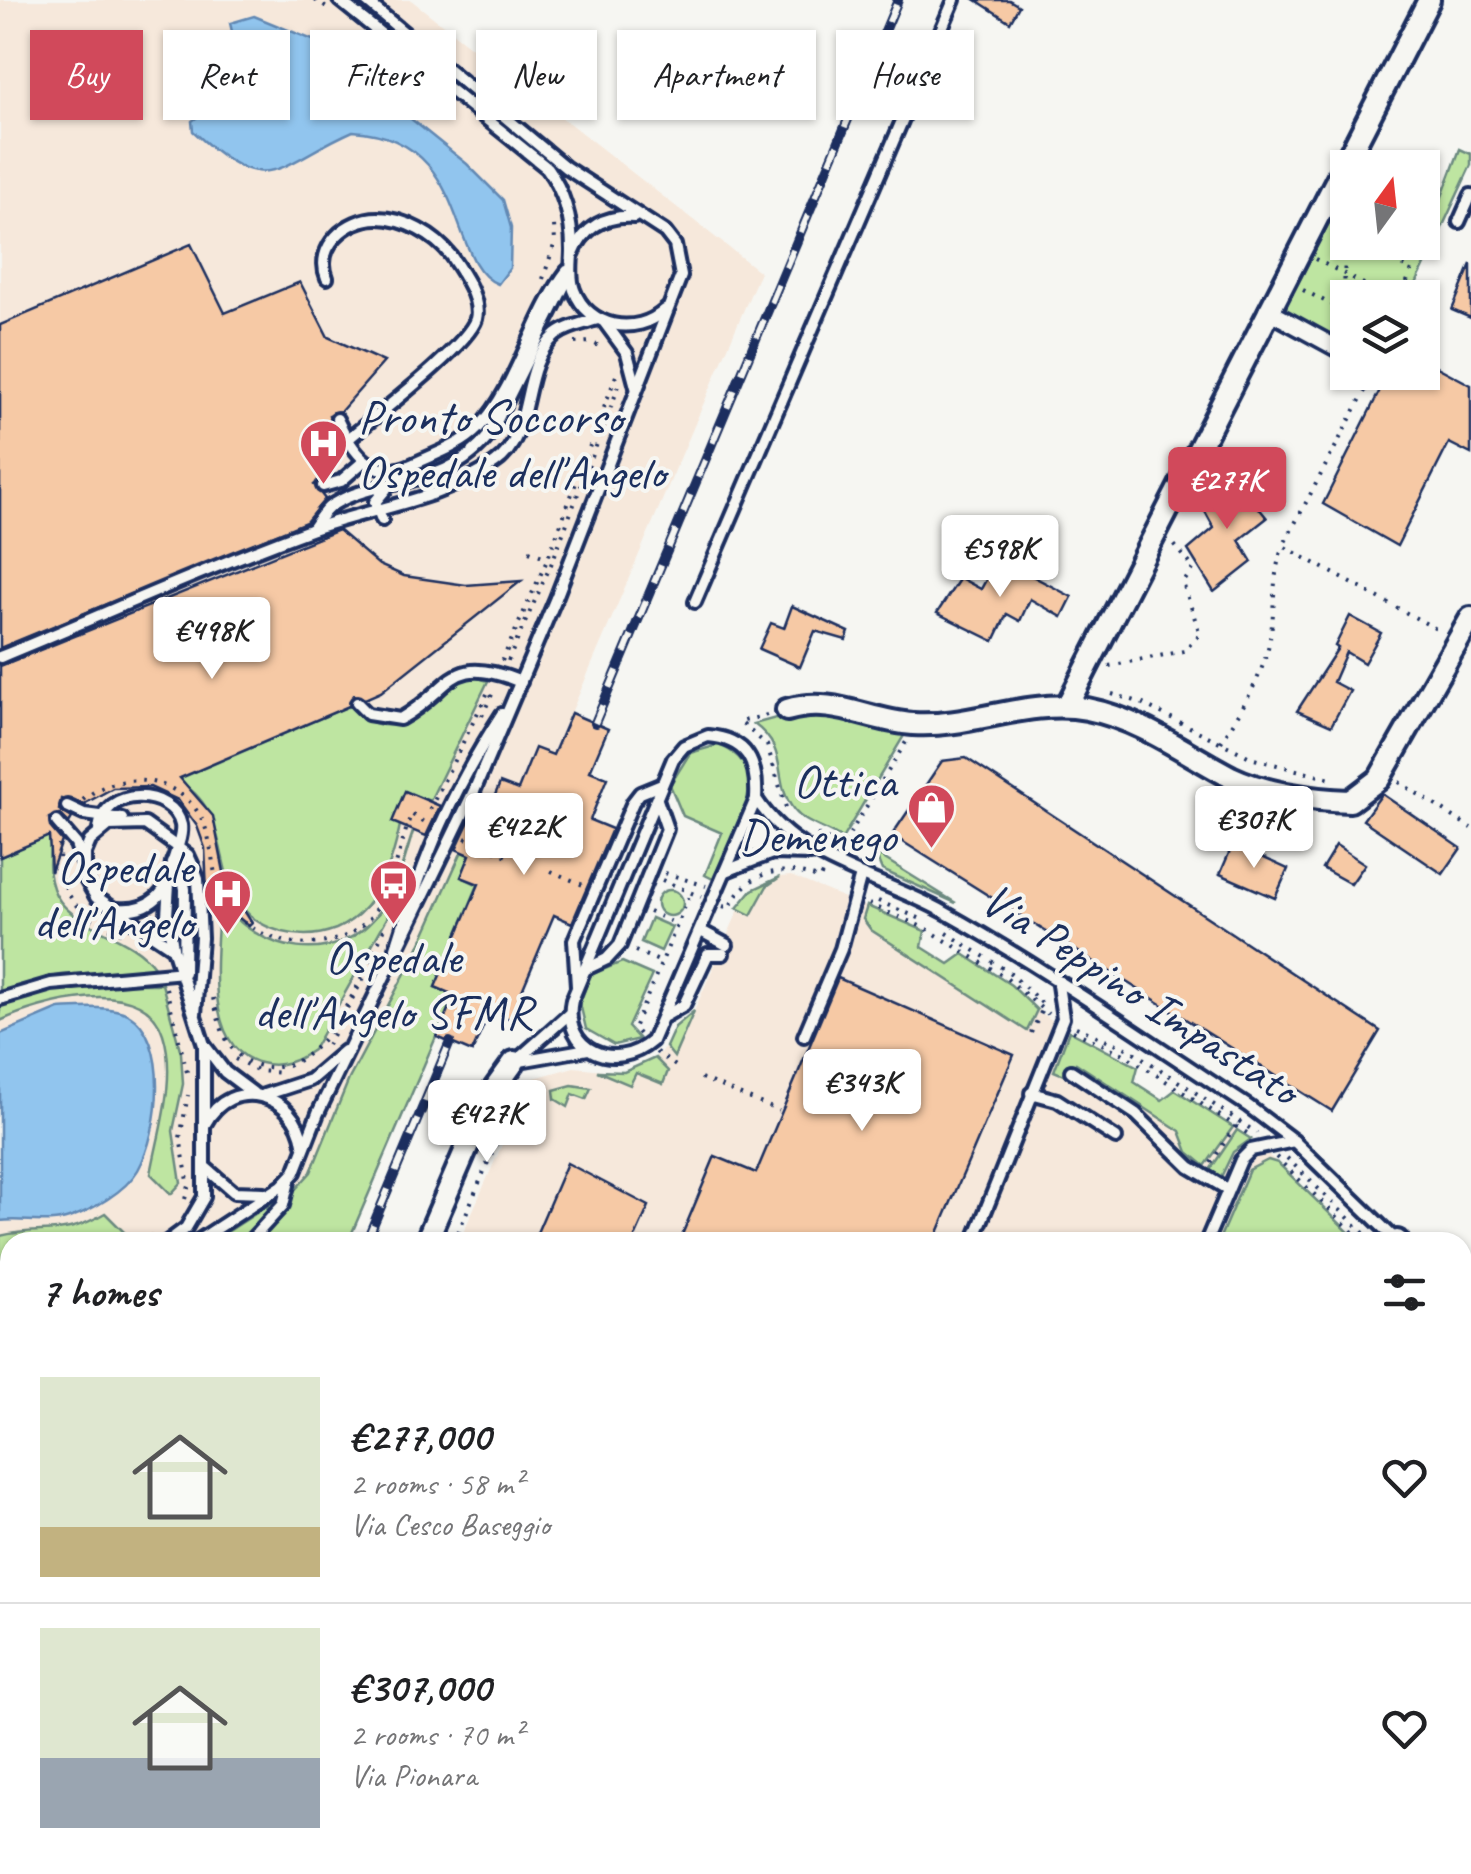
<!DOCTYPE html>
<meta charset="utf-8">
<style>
body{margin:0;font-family:Caveat,sans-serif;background:#f6f6f6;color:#202124;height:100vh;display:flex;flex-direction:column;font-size:38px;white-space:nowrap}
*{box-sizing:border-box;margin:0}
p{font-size:32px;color:#757577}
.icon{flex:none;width:55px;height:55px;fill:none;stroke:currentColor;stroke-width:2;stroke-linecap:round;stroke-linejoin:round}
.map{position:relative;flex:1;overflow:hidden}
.details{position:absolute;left:0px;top:1232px;width:1472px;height:642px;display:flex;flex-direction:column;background:#fff;border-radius:30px 30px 0 0;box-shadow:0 2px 8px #0004}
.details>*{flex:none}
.banner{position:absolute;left:30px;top:30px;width:1412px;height:90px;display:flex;gap:20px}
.needle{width:65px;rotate:15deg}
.buttons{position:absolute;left:1330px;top:150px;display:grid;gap:20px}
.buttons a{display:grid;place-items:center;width:110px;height:110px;border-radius:0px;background:#fff;box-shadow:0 2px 8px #0004;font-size:50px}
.price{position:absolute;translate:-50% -85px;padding:0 22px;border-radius:10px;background:#fff;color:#222;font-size:32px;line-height:65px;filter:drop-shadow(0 2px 5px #0008)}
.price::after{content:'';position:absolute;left:50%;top:60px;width:30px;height:22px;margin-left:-15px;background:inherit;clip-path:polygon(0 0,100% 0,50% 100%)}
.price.on{background:#d1495b;color:#fff}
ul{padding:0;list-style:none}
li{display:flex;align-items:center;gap:30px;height:250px;padding:0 40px}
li+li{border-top:2px solid #e0e0e0}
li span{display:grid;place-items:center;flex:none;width:280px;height:200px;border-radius:0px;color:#555}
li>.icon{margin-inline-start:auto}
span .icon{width:120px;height:120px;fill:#fffc;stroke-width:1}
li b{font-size:42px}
h2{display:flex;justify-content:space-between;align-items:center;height:120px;padding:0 40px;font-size:42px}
.tag{padding:0 35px;border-radius:0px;background:#fff;box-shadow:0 2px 8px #0004;font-size:35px;line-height:90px}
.tag.on{background:#d1495b;color:#fff}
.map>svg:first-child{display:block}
</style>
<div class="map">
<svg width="1471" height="1874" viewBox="0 0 1471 1874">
<rect width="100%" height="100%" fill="#f6f6f2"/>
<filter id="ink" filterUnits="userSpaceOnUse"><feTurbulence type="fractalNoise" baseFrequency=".01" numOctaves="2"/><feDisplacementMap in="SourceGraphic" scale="20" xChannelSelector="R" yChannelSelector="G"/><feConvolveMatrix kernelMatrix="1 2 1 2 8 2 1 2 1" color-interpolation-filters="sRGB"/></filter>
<g filter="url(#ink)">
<g fill="#f6e8db">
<polygon points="0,0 411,0 760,272 553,755 535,748 517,790 462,877 478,885 435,987 454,995 348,1242 10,1242 10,1779 0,1777"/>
<polygon points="791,876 925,931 919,941 922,947 949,964 963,954 1011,985 1044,1015 1088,1043 1138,1067 1134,1082 1162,1100 1175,1090 1233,1127 1278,1163 1359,1242 459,1242 531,1079 574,1067 624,1072 650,1062 666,1047 675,1027 694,1011 739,909 751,915 767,886 780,877"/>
<polygon points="200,1865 956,1865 953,1874 195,1874"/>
</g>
<g fill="#bee5a1" stroke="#6c8a80" stroke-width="2.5">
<polygon points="1460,149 1471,154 1471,165 1410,297 1348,298 1347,346 1283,313 1338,205 1347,210 1348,242 1422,242 1423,223 1438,207"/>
<path d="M472 676 488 681 430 801 406 792C398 840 387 907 336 929 318 936 302 937 283 932 196 910 247 816 176 780L349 706C405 759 424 687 472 676Z"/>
<path d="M805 710 908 729 842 839C827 828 806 825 794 810 771 780 791 751 754 724Z"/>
<path d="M718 745C781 767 731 838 713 879L705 875 722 833 683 816 670 785 690 753Z"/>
<path d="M413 832 387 918 313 1050C297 1061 281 1068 261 1063 199 1048 219 946 219 899 257 953 337 971 381 910 397 888 404 858 413 832Z"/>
<path d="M53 834C29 935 120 918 155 968L61 975 0 992V857Z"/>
<polygon points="462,851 470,855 462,877 478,885 435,987 454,995 348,1242 255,1242 284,1212 293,1192 311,1172 349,1079 419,947"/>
<polygon points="875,853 956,903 882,870"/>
<polygon points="780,877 767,886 751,915 737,908 752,890"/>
<circle cx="670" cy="903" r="13"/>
<polygon points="867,906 925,931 922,947 949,964 963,954 1011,985 1037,1010 1027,1031 871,930 863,919"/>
<polygon points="651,918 672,927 661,951 641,942"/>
<polygon points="622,962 652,975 628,1027 639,1039 614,1045 586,1029 580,1003 590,975"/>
<path d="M89 984H162L181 1053 183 1084 173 1131 181 1183 171 1194 151 1174C159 1130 177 1078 163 1034 143 972 39 1003 0 1021V1005L28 994Z"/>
<polygon points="694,1011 674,1057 666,1047 675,1027"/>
<polygon points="1069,1031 1138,1067 1134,1082 1162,1100 1175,1090 1233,1127 1205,1166 1188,1152 1180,1131 1076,1063 1068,1077 1054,1071"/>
<polygon points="655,1058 668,1071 663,1084 636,1073 630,1085 597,1071 624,1072"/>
<polygon points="572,1085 591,1088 586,1099 573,1094 568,1107 555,1099 554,1090"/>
<polygon points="1237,1130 1251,1139 1233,1152 1221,1177 1210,1170"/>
<polygon points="1268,1160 1278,1163 1359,1242 1218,1242 1249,1170"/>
<polygon points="275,1201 241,1242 209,1242 218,1238"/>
<path d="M105 1213 129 1237 113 1242H10V1264L0 1267V1236C44 1225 60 1240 105 1213Z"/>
</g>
<g fill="#91c5ee" stroke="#6289b4" stroke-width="2.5">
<path d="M254 16 313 40 467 164 503 200 511 228 510 268 498 284C446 264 472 139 353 131 276 165 269 202 193 131L192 121 235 89 238 57 230 23Z"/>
<path d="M59 1009C79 1008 110 1005 128 1014 170 1038 160 1131 138 1170 125 1192 92 1210 69 1218 49 1225 22 1218 0 1221V1034Z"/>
</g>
<g fill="#f6c9a5" stroke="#1b2f5e" stroke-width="2.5">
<polygon points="976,0 1009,0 1019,6 1010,22"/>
<polygon points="1411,148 1424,149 1439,168 1371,168"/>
<polygon points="191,244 225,313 300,282 328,337 384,362 341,411 329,415 332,430 323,477 314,485 325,499 306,522 0,648 0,325"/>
<polygon points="1471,264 1471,318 1452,310"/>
<polygon points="1422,359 1471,385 1471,454 1449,443 1397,546 1323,504 1389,372 1422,372"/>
<polygon points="1240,473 1260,497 1254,502 1267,518 1239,540 1252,562 1214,592 1188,550 1214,528 1201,504"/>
<polygon points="338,530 379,565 404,576 466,585 521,581 381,692 365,699 354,695 349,706 180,778 213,816 226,882 252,923 249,926 207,892 205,848 197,826 178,800 150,787 113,788 84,804 61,799 59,810 72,818 69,823 59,814 49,818 50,827 62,841 51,872 49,836 0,857 0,666"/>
<polygon points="998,558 1072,597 1062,617 1030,599 1020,621 1007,614 994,641 937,613 960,578 981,589"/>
<polygon points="792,606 849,632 846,640 815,631 800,667 759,649 771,623 784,628"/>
<polygon points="1350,616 1381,633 1364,663 1346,652 1333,682 1350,691 1331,726 1297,711 1338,648 1335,646"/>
<polygon points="571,713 608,729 590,771 607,778 590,820 612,829 572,923 554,915 510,1019 490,1011 472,1052 437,1037 454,995 435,987 479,884 461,877 470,855 456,849 470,819 483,824 500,783 518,790 535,748 553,755"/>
<polygon points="966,758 1380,1031 1332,1111 892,835 942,761"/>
<polygon points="405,791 440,806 426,836 392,822"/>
<polygon points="1382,794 1461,848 1443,874 1363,820"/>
<polygon points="1233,844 1288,869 1275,898 1220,874"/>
<polygon points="1336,845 1365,864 1351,884 1322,868"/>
<polygon points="838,978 1014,1055 934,1242 679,1242 715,1156 756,1173"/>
<polygon points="567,1163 649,1206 633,1242 533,1242"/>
</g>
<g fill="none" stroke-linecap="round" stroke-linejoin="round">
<defs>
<g id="service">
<path d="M339 0 547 168C565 193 572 219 572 250 572 264 569 277 574 290 588 328 636 337 665 310"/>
<polyline points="1459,222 1471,195"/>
<path d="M573 254C584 227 606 215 634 217"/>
<path d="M327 278C314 247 347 218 378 218 404 218 435 235 451 256 462 272 481 299 476 319 468 346 373 418 347 440"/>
<polyline points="605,323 627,353 636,387"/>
<path d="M337 419C352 451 372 482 411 465 435 454 461 446 479 427 516 390 533 315 567 271"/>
<polyline points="323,486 341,481 364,461"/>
<polyline points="382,520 375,502 386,489"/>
<path d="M312 529C318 521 324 510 332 505 382 474 447 492 490 434L570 274"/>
<polyline points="695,602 954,0"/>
<path d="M0 657C103 615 205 568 310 530 371 508 441 501 495 463 536 435 518 367 556 335 568 326 585 323 598 319"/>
<path d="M357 703 368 714 400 719C455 688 447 652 521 682"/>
<path d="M708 736C747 739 758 762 756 799L652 1041C615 1073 561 1051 572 1000L673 759 684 746Z"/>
<path d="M756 799C800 865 878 875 944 912 1048 970 1148 1041 1248 1106L1294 1141 1397 1241"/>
<polyline points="67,806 84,814 122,819"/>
<polyline points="57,822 76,844 82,863"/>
<path d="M99 831C102 784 174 789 181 825 183 836 175 853 172 865"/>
<polyline points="726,871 772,853 811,854"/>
<polyline points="169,884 167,915 173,947"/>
<path d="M118 909C150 912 170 893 172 862"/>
<polyline points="701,931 727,945"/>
<path d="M396 948C425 855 449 796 502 714"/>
<polyline points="584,970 607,959 620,945 667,829 657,800"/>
<polyline points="577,986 574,940 633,802 640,793 662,784"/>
<polyline points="0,999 51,984 184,972 185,889 177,847"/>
<polyline points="665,1016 684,1005 708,954 723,954"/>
<polyline points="804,1036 841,949 861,875"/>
<polyline points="205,1046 225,1072 253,1093"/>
<polyline points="514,1062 588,1049"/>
<polyline points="515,1062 569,1014"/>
<polyline points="1071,1071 1136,1114 1190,1167 1227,1189"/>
<polyline points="1031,1093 1057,1100 1116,1138"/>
<polyline points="264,1095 310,1080 344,1051"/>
<path d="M205 1124C231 1074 296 1093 303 1144"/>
<polyline points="206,1168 234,1192 264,1193"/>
<polyline points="167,1242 186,1228 204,1197 204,1045 173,948 96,897 85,878 85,853 90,841 109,825 145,824 188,855 193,866 198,879 201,938 195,1014"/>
<polyline points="196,1242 282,1186 295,1172 318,1113 475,789 556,598 681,276 675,245 665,232 565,167 365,0"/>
<polyline points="249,1242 283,1205 289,1181"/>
<polyline points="973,1242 1063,1018 1058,985"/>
<polyline points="1206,1242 1241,1160 1251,1150 1294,1141"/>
<polyline points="0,1293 10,1289"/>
<polyline points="0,1316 10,1314"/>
<polyline points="0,1323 10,1329"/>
<polyline points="1462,1613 1471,1600"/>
<polyline points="692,1874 695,1865"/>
<polyline points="937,1874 941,1865"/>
</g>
<polyline id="pedestrian" points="1267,310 1348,354"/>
<g id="minor">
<polyline points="1067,706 1429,0"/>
<path d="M787 710C834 696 867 721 913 724 971 728 1028 698 1087 709 1142 720 1183 752 1231 777 1264 793 1314 800 1350 801L1379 779 1471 618"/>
<polyline points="1397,1241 1398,1242"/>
<polyline points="426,1242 488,1098 514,1062"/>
<polyline points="160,1874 164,1865"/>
</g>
<g id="tertiary">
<polyline points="1462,1276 1471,1275"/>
<polyline points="1462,1372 1471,1365"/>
<polyline points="1123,1874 1129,1865"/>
<polyline points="1149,1874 1155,1865"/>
</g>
</defs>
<use href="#service" stroke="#1b2f5e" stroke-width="18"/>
<use href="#pedestrian" stroke="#1b2f5e" stroke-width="22"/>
<use href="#minor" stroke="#1b2f5e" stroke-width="28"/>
<use href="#tertiary" stroke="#1b2f5e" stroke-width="32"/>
<g stroke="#1b2f5e" stroke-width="4" stroke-dasharray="2.5 8" stroke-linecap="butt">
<polyline points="315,0 328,9"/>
<polyline points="1356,242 1412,270 1400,298"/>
<polyline points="1315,259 1391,298"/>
<polyline points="543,279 555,242 554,225"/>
<polyline points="1303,290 1348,313"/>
<polyline points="1344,333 1345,207"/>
<polyline points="575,343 591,342 603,348"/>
<polyline points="1375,372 1283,546 1440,631"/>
<polyline points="529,551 548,558"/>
<polyline points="502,661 548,558 617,373"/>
<polyline points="508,661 553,560 620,383"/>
<polyline points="1109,666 1184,651 1200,634 1183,583 1194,568 1171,541"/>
<polyline points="1112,694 1139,702 1254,759 1331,779"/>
<polyline points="767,715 740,722 767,745 787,811"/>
<polyline points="482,716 495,688"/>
<path d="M1221 742C1241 710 1264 676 1270 638 1276 606 1271 577 1283 546"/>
<polyline points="1399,782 1471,828"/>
<path d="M83 800C119 768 184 775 204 824 215 850 210 879 227 904 260 951 344 961 377 908 394 881 401 844 411 814L425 822"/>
<polyline points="430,809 490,688"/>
<polyline points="817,835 836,843"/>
<polyline points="465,838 510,857"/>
<path d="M59 845C58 892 77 919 122 933"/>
<polyline points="834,846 844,843 906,742"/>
<polyline points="551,871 583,885"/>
<polyline points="665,873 706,886"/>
<polyline points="662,880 701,897"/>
<polyline points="878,901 926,921"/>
<polyline points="869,904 927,929 1005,977 1048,1014"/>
<path d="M723 906 729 908C748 870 782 864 820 879L822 873"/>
<polyline points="649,912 677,924"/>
<polyline points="947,933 1010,973 1047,1008"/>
<polyline points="635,951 661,962"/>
<polyline points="166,988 188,1076"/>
<path d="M213 998C220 1026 226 1056 257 1065 323 1085 362 973 386 926"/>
<polyline points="1076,1027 1129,1049 1257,1133"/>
<polyline points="1073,1031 1122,1053 1250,1135"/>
<polyline points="1031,1033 1042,1010"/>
<polyline points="639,1034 634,1028 691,892"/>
<polyline points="327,1045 373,961"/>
<polyline points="656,1052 680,1069"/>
<polyline points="235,1059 259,1071 283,1073"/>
<polyline points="701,1078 779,1111"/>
<polyline points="1276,1157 1363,1242"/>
<polyline points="1287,1158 1373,1242"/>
<polyline points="1211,1163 1236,1125"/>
<polyline points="185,1199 189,1186 180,1138 188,1095"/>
<polyline points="141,1242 154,1234"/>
<polyline points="454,1242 500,1134"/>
<polyline points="815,1874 818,1868"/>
</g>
<use href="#service" stroke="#f6f6f2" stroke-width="10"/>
<use href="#pedestrian" stroke="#f6f6f2" stroke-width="15"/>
<use href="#minor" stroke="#f6f6f2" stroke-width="20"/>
<use href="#tertiary" stroke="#f6f6f2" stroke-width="25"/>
<defs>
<g id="rail">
<polyline points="595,723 898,0"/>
<polyline points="366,1242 450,1042"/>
<polyline points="101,1874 105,1865"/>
</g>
</defs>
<use href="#rail" stroke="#1b2f5e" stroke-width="10"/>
<use href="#rail" stroke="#f6f6f2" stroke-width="6" stroke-dasharray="19" stroke-linecap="butt"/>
</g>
</g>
<defs>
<symbol id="hospital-pin" viewBox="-11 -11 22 30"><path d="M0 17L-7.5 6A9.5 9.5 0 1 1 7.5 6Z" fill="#d1495b" stroke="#f6f6f2"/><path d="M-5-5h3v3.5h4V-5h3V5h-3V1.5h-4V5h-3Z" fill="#fff"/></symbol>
<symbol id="shop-pin" viewBox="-11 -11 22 30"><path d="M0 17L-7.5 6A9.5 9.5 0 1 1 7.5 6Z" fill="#d1495b" stroke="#f6f6f2"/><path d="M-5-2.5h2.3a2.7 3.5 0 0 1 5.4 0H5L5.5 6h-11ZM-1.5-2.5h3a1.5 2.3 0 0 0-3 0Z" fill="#fff"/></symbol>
<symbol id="bus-pin" viewBox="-11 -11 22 30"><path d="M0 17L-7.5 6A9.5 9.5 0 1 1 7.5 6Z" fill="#d1495b" stroke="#f6f6f2"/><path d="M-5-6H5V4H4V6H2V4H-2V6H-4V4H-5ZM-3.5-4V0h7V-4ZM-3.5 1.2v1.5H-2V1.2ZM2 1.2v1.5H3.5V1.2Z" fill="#fff"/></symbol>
</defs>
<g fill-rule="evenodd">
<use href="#hospital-pin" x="296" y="416" width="55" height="75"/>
<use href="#shop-pin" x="904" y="780" width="55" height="75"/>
<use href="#bus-pin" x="366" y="856" width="55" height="75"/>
<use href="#hospital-pin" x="200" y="866" width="55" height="75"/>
</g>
<g text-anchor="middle" stroke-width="8" stroke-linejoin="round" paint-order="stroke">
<g font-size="48" fill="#1b2f5e" stroke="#f6f6f2" text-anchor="end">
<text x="358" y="433" text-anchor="start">Pronto Soccorso<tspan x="358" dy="55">Ospedale dell'Angelo</tspan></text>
<text x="896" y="797">Ottica<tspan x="896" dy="55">Demenego</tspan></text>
<text x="193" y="883">Ospedale<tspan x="193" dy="55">dell'Angelo</tspan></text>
<text x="393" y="973" text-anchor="middle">Ospedale<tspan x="393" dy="55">dell'Angelo SFMR</tspan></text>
</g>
<g font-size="48" fill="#1b2f5e" stroke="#f6f6f2">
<text transform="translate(1141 993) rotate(33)" y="17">Via Peppino Impastato</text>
</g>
</g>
</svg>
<div class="buttons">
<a><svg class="needle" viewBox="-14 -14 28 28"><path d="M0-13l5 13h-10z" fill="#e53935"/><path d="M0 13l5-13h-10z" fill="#757577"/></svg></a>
<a><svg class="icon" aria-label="layers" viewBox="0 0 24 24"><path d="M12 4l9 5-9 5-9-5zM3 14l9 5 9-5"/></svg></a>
</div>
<b class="price on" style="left:1227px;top:532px">€277K</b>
<b class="price" style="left:1000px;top:600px">€598K</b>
<b class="price" style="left:212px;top:682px">€498K</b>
<b class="price" style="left:1254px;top:871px">€307K</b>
<b class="price" style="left:524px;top:878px">€422K</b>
<b class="price" style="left:862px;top:1134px">€343K</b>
<b class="price" style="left:487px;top:1165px">€427K</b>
<div class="banner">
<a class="tag on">Buy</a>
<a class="tag">Rent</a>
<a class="tag">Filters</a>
<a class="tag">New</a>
<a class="tag">Apartment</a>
<a class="tag">House</a>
</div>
<section class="details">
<h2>7 homes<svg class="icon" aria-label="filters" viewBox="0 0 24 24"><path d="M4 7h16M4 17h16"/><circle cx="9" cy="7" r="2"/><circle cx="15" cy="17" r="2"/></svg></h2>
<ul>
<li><span style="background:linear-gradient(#dfe7d0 75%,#c2b280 0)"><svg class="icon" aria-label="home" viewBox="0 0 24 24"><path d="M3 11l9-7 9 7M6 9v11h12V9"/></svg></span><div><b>€277,000</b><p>2 rooms · 58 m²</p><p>Via Cesco Baseggio</p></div><svg class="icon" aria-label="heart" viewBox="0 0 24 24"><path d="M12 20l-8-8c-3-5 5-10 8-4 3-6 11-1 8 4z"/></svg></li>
<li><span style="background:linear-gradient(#dfe7d0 65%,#9aa5b1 0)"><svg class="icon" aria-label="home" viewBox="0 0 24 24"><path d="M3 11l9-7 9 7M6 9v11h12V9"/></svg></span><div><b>€307,000</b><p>2 rooms · 70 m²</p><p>Via Pionara</p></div><svg class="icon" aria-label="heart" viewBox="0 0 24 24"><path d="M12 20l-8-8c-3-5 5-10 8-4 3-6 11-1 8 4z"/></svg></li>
</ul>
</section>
</div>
